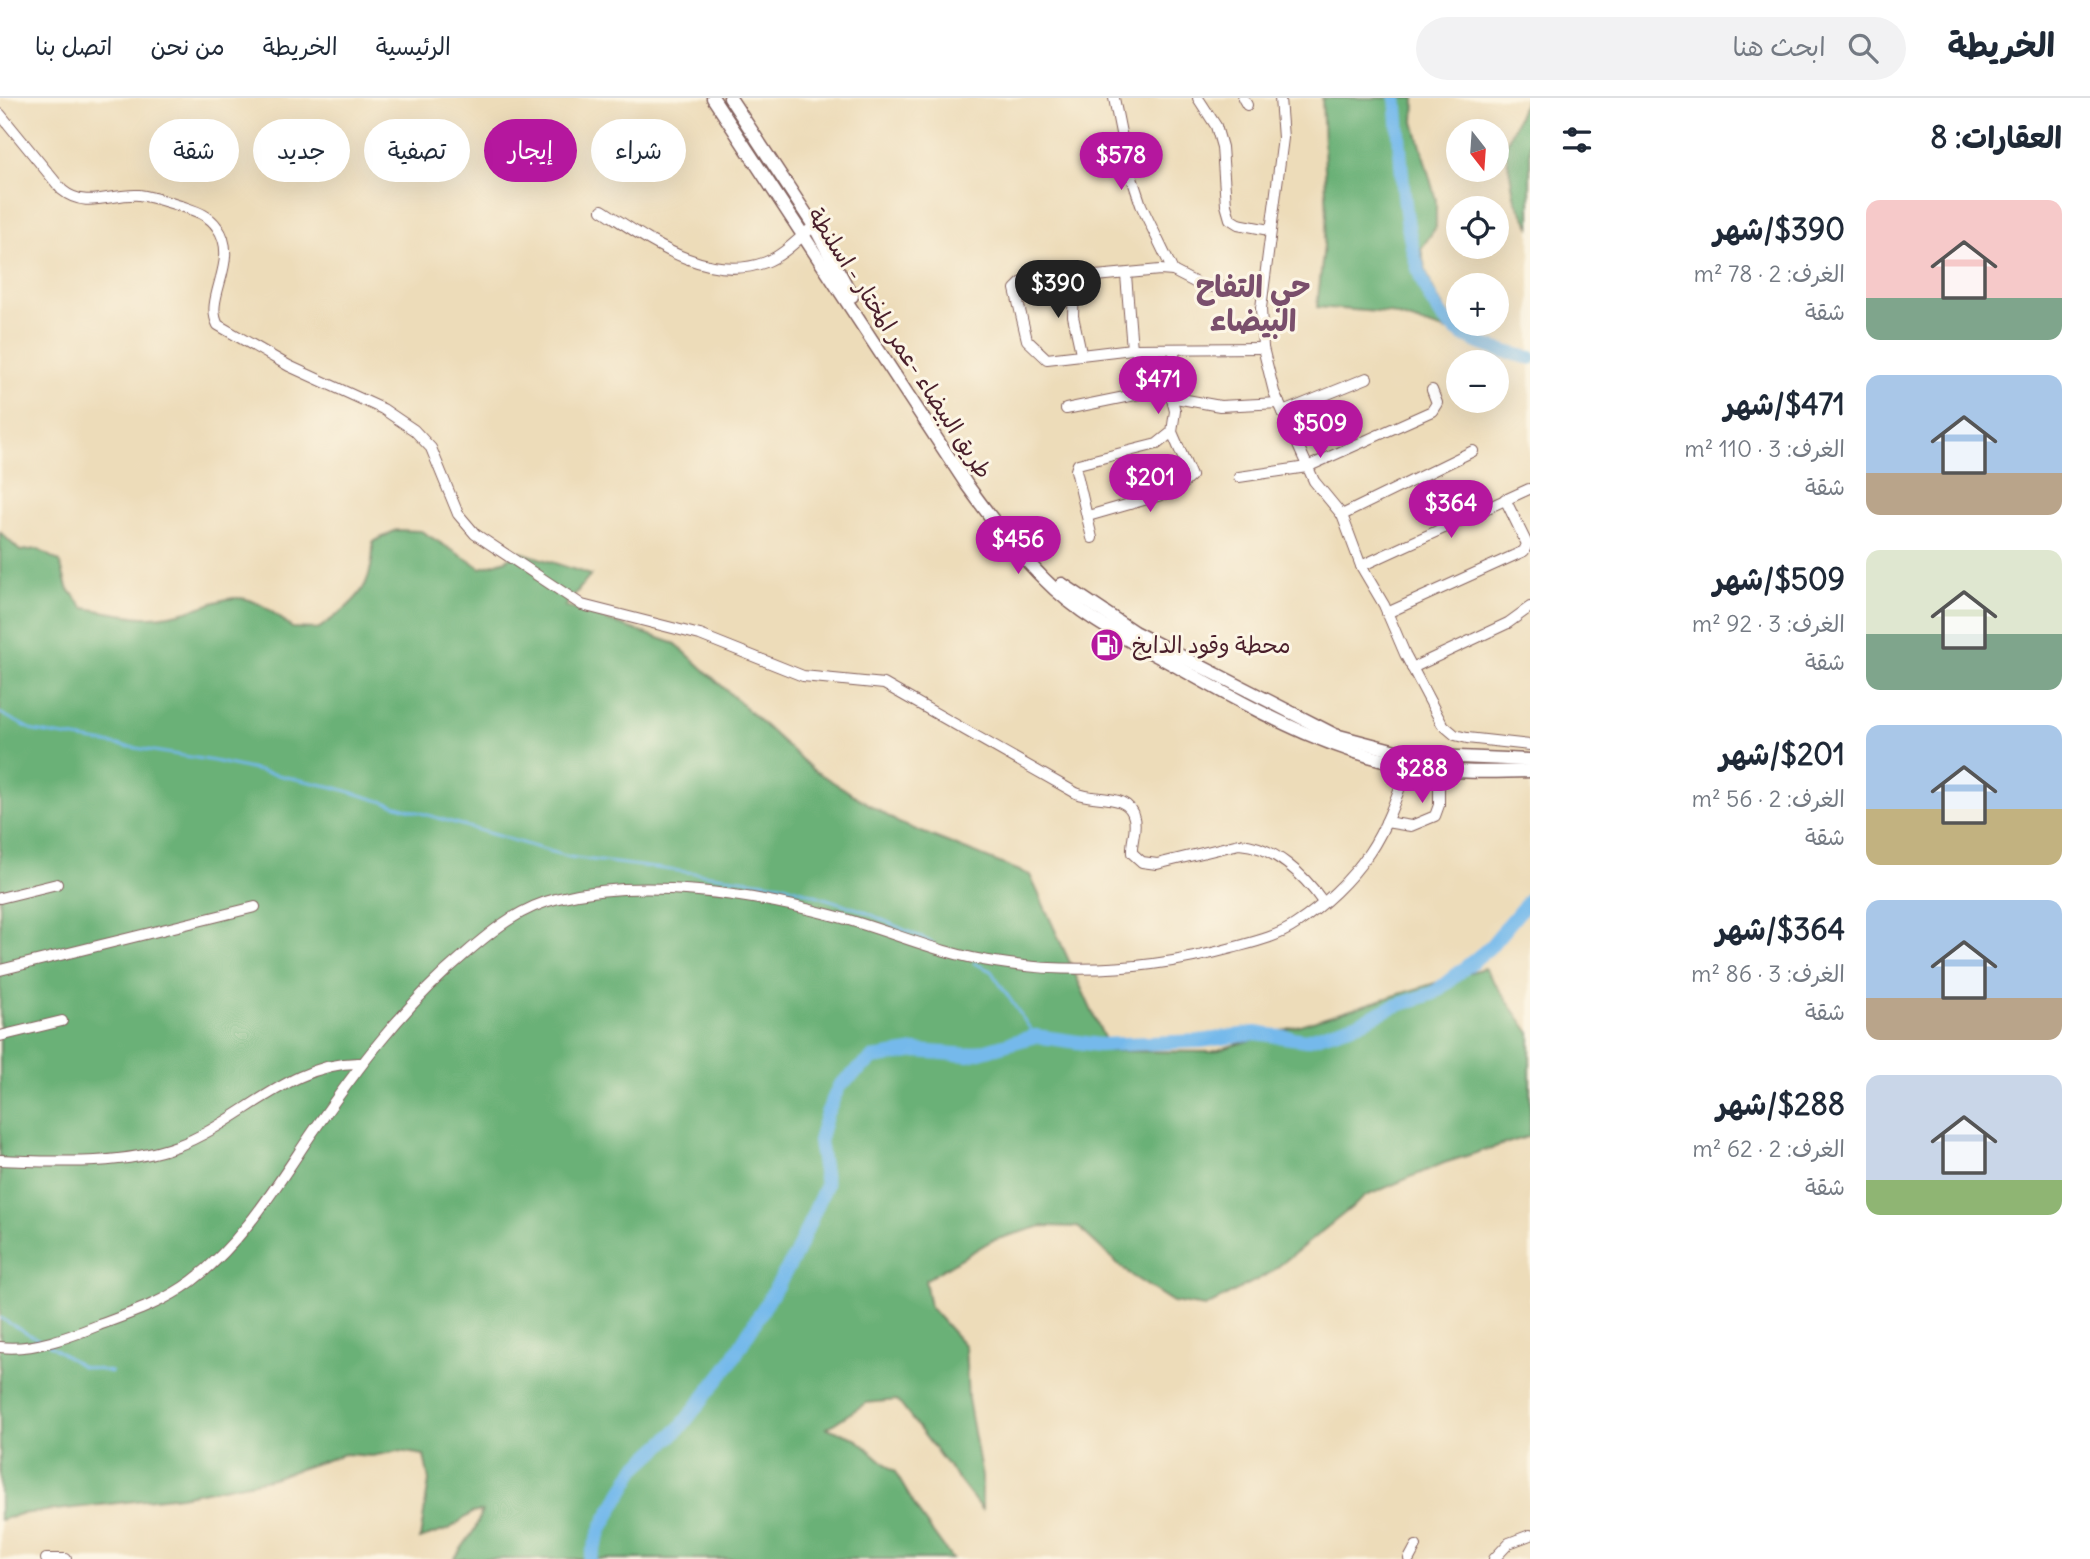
<!DOCTYPE html>
<html lang="ar">
<meta charset="utf-8">
<style>
body{margin:0;font-family:Delius,"Playpen Sans Arabic",sans-serif;background:#f2f2f3;color:#1f2937;direction:rtl;height:100vh;display:flex;flex-direction:column;font-size:26px;white-space:nowrap}
*{box-sizing:border-box;margin:0}
p{font-size:23px;color:#747a83}
.icon{flex:none;width:38px;height:38px;fill:none;stroke:currentColor;stroke-width:2;stroke-linecap:round;stroke-linejoin:round}
.map{position:relative;flex:1;overflow:hidden;direction:ltr}
.side{display:flex;flex-direction:column;background:#fff;width:560px}
.side>*{flex:none}
.top-card{position:absolute;left:21px;top:21px;width:665px;height:63px;direction:rtl;display:flex;gap:14px}
.needle{width:46px;rotate:163deg}
.fabs{position:absolute;left:1446px;top:21px;display:grid;gap:14px}
.fabs a{display:grid;place-items:center;width:63px;height:63px;border-radius:50%;background:#fff;box-shadow:0 7px 28px #0002;font-size:35px}
.price{position:absolute;translate:-50% -60px;padding:0 16px;border-radius:24px;background:#b5179e;color:#fff;font-size:23px;line-height:46px;filter:drop-shadow(0 2px 4px #0008)}
.price::after{content:'';position:absolute;left:50%;top:42px;width:21px;height:16px;margin-left:-10px;background:inherit;clip-path:polygon(0 0,100% 0,50% 100%)}
.price.current{background:#222;color:#fff}
ul{padding:0;list-style:none}
li{display:flex;align-items:center;gap:21px;height:175px;padding:0 28px}
li span{display:grid;place-items:center;flex:none;width:196px;height:140px;border-radius:14px;color:#555}
li>.icon{margin-inline-start:auto}
span .icon{width:84px;height:84px;fill:#fffc;stroke-width:1}
li b{font-size:30px}
h2{display:flex;justify-content:space-between;align-items:center;height:84px;padding:0 28px;font-size:30px}
.chip{padding:0 24px;border-radius:32px;background:#fff;box-shadow:0 7px 28px #0002;font-size:24px;line-height:63px}
.chip.current{background:#b5179e;color:#fff}
header{display:flex;align-items:center;gap:42px;box-sizing:border-box;height:98px;padding:0 35px;background:#fff;border-bottom:2px solid #e0e1e3}
header strong{font-size:33px}
nav{display:flex;gap:38px;margin-inline-start:auto;font-size:24px}
.search{width:490px;height:63px;background:#f2f2f3;display:flex;align-items:center;gap:18px;box-sizing:border-box;padding:0 24px;border-radius:38px;color:#747a83;font-size:26px}
main{display:flex;flex:1;min-height:0}
.map>svg:first-child{display:block}
</style>
<header>
<strong>الخريطة</strong>
<div class="search"><svg class="icon" aria-label="search" viewBox="0 0 24 24"><circle cx="10" cy="10" r="6"/><path d="M15 15l6 6"/></svg>ابحث هنا</div>
<nav><a>الرئيسية</a><a>الخريطة</a><a>من نحن</a><a>اتصل بنا</a></nav>
</header>
<main>
<section class="side">
<h2>العقارات: 8<svg class="icon" aria-label="filters" viewBox="0 0 24 24"><path d="M4 7h16M4 17h16"/><circle cx="9" cy="7" r="2"/><circle cx="15" cy="17" r="2"/></svg></h2>
<ul>
<li><span style="background:linear-gradient(#f6c9c9 70%,#7fa58c 0)"><svg class="icon" aria-label="home" viewBox="0 0 24 24"><path d="M3 11l9-7 9 7M6 9v11h12V9"/></svg></span><div><b>$390/شهر</b><p>الغرف: 2 · 78 m²</p><p>شقة</p></div></li>
<li><span style="background:linear-gradient(#a9c7e8 70%,#b9a48a 0)"><svg class="icon" aria-label="home" viewBox="0 0 24 24"><path d="M3 11l9-7 9 7M6 9v11h12V9"/></svg></span><div><b>$471/شهر</b><p>الغرف: 3 · 110 m²</p><p>شقة</p></div></li>
<li><span style="background:linear-gradient(#dfe7d0 60%,#7fa58c 0)"><svg class="icon" aria-label="home" viewBox="0 0 24 24"><path d="M3 11l9-7 9 7M6 9v11h12V9"/></svg></span><div><b>$509/شهر</b><p>الغرف: 3 · 92 m²</p><p>شقة</p></div></li>
<li><span style="background:linear-gradient(#a9c7e8 60%,#c2b280 0)"><svg class="icon" aria-label="home" viewBox="0 0 24 24"><path d="M3 11l9-7 9 7M6 9v11h12V9"/></svg></span><div><b>$201/شهر</b><p>الغرف: 2 · 56 m²</p><p>شقة</p></div></li>
<li><span style="background:linear-gradient(#a9c7e8 70%,#b9a48a 0)"><svg class="icon" aria-label="home" viewBox="0 0 24 24"><path d="M3 11l9-7 9 7M6 9v11h12V9"/></svg></span><div><b>$364/شهر</b><p>الغرف: 3 · 86 m²</p><p>شقة</p></div></li>
<li><span style="background:linear-gradient(#c9d6e8 75%,#8fb573 0)"><svg class="icon" aria-label="home" viewBox="0 0 24 24"><path d="M3 11l9-7 9 7M6 9v11h12V9"/></svg></span><div><b>$288/شهر</b><p>الغرف: 2 · 62 m²</p><p>شقة</p></div></li>
</ul>
</section>
<div class="map">
<svg width="1530" height="1461" viewBox="0 0 1530 1461">
<rect width="100%" height="100%" fill="#fcf5e5"/>
<filter id="ink" filterUnits="userSpaceOnUse"><feTurbulence type="fractalNoise" baseFrequency=".0143" numOctaves="2"/><feDisplacementMap in="SourceGraphic" scale="14" xChannelSelector="R" yChannelSelector="G"/><feConvolveMatrix kernelMatrix="1 2 1 2 8 2 1 2 1" color-interpolation-filters="sRGB"/></filter>
<filter id="wash" filterUnits="userSpaceOnUse"><feTurbulence type="fractalNoise" baseFrequency=".00686" numOctaves="4" result="noise"/><feDisplacementMap in="SourceGraphic" scale="28" xChannelSelector="R" yChannelSelector="G"/><feGaussianBlur stdDeviation="1.57" result="paint"/><feColorMatrix in="noise" values="0 0 0 0 0 0 0 0 0 0 0 0 0 0 0 0 0 1.4 0 .05"/><feComposite in="paint" operator="in"/></filter>
<g filter="url(#wash)">
<rect width="100%" height="100%" fill="#eddcb9"/>
<g fill="#6bb177" stroke="#5a6851" stroke-width="2">
<path d="M1322 0H1415L1414 24 1436 102V129L1421 151C1426 187 1442 209 1463 238L1389 215 1317 209 1327 120Z"/>
<polygon points="1526,0 1530,0 1530,128 1515,102 1505,49"/>
<path d="M396 432 421 433 481 470 506 462 518 453 591 477 565 508 676 546 812 671 899 725 1030 777 1110 953 1212 954 1484 870 1530 935V1038L1444 1065 1366 1098 1270 1175 1205 1209 1173 1204 1129 1176 1078 1129 1042 1128 991 1143 925 1182 930 1209 965 1248 968 1301 982 1379V1412L897 1302 866 1305 827 1330 855 1340 895 1374 922 1420 952 1461H454L475 1431 482 1413 472 1415 449 1431 420 1441 429 1383 424 1357 398 1353 372 1358 345 1356 269 1381 180 1398 20 1416 0 1422V434L20 453 37 451 60 464 67 489 84 510C111 514 141 523 169 517 230 506 235 479 292 530L318 531C354 505 374 492 373 444Z"/>
</g>
<g fill="none" stroke-linecap="round" stroke-linejoin="round">
<g stroke="#75b9eb" stroke-width="2.5">
<polyline points="0,615 34,633 214,663 337,690 569,759 781,786 861,812 933,845"/>
<polyline points="974,865 991,873 1035,938"/>
<polyline points="0,1220 43,1244"/>
<polyline points="49,1247 81,1268 111,1274"/>
</g>
<g stroke="#75b9eb" stroke-width="14">
<path d="M1396 0C1403 66 1400 166 1443 220 1463 244 1501 253 1530 260"/>
<polyline points="590,1461 602,1429 635,1371 680,1330 729,1267 795,1158 826,1087 819,1043 827,1015 839,988 873,960 916,953 969,957 1035,938 1099,947 1201,943 1255,935 1306,942 1359,925 1392,909 1434,895 1489,850 1530,801"/>
</g>
</g>
</g>
<g filter="url(#ink)">
<g fill="none" stroke-linecap="round" stroke-linejoin="round">
<defs>
<g id="minor">
<polyline points="1114,0 1127,65 1141,107 1173,173"/>
<polyline points="1198,0 1216,28 1222,49 1226,107 1230,121 1238,126 1269,132"/>
<polyline points="1243,0 1247,7"/>
<polyline points="1280,0 1283,40 1261,210 1263,250 1274,294 1314,383 1342,417 1361,468 1384,507 1405,556 1442,626 1455,637 1467,640 1530,647"/>
<path d="M0 16 62 92C86 112 111 95 139 97 154 99 167 104 181 108 195 113 208 116 217 129 241 162 203 200 218 227L289 268 383 311 414 332 431 350 458 416 475 436 582 507 700 537 803 578 884 586 1076 695C1095 704 1129 694 1134 720 1137 732 1131 743 1132 755L1142 764 1157 766 1239 746C1274 748 1304 777 1323 804"/>
<path d="M602 112C649 142 707 186 766 164 784 157 799 140 814 128"/>
<polyline points="1126,177 1132,251"/>
<polyline points="1074,182 1073,218 1081,255"/>
<polyline points="1263,192 1202,188 1173,173 1160,172 1021,185 1015,191 1027,242 1047,261 1132,251 1263,250"/>
<polyline points="1170,299 1220,308 1279,305"/>
<polyline points="1066,311 1169,290"/>
<polyline points="1283,314 1367,280"/>
<polyline points="1239,379 1307,369 1432,313 1437,305 1432,292"/>
<polyline points="1342,417 1473,353"/>
<polyline points="1088,418 1175,393 1191,378 1172,334 1175,313 1169,290 1175,251"/>
<polyline points="1092,440 1076,372 1078,366 1157,346 1172,334"/>
<polyline points="1361,468 1529,391"/>
<polyline points="1387,515 1524,453 1527,446 1505,401"/>
<polyline points="1412,570 1508,525 1530,509"/>
<polyline points="1386,724 1411,728 1435,718 1439,707 1439,672"/>
<polyline points="0,800 57,786"/>
<polyline points="0,872 255,809"/>
<polyline points="0,938 62,923"/>
<path d="M0 1062C57 1064 122 1068 177 1048 238 1026 291 963 361 965"/>
<path d="M0 1249C33 1253 69 1239 99 1227 132 1215 164 1204 192 1183 242 1145 275 1090 310 1038 356 972 403 908 465 856 494 831 521 809 559 800 643 780 748 795 831 817 886 831 938 856 995 864 1075 877 1154 871 1232 850 1254 844 1277 839 1296 826 1323 808 1351 782 1369 755 1388 727 1399 692 1410 661"/>
<polyline points="46,1461 66,1461"/>
<polyline points="1409,1461 1416,1448"/>
<polyline points="1494,1461 1509,1445 1530,1437"/>
</g>
<g id="major">
<path d="M713 0 967 387C991 420 1015 452 1044 481 1082 520 1129 542 1176 568 1258 614 1344 663 1440 672 1470 675 1500 674 1530 673"/>
<polyline points="730,0 814,128 852,198"/>
<polyline points="1062,486 1134,534 1335,637 1411,657 1530,662"/>
</g>
</defs>
<use href="#minor" stroke="#83615d" stroke-width="12"/>
<use href="#major" stroke="#83615d" stroke-width="15"/>
<use href="#minor" stroke="#fff" stroke-width="10"/>
<use href="#major" stroke="#fff" stroke-width="12"/>
</g>
</g>
<defs>
<symbol id="fuel-disc" viewBox="-11 -11 22 22"><circle r="9.5" fill="#b5179e" stroke="#fcf5e5"/><path d="M-5.5-6h7V0h2V4h1.3V-2.5L3-4.5l.8-.8L6-3V5H2.5V1h-1V6h-7ZM-4.2-4.7v3.2H.2V-4.7Z" fill="#fff"/></symbol>
</defs>
<g fill-rule="evenodd">
<use href="#fuel-disc" x="1088" y="528" width="38" height="38"/>
</g>
<g text-anchor="middle" stroke-width="6" stroke-linejoin="round" paint-order="stroke">
<g font-size="23" fill="#4a1f2b" stroke="#fcf5e5">
<text transform="translate(900 245) rotate(57)" y="8">طريق البيضاء -عمر المختار - اسلنطة</text>
</g>
<g font-size="23" fill="#4a1f2b" stroke="#fcf5e5" text-anchor="start">
<text x="1132" y="555">محطة وقود الدايخ</text>
</g>
<g font-size="30" font-weight="bold" fill="#7a4f6c" stroke="#fcf5e5">
<text x="1253" y="199">حي التفاح<tspan x="1253" dy="34">البيضاء</tspan></text>
</g>
</g>
</svg>
<div class="fabs">
<a><svg class="needle" viewBox="-14 -14 28 28"><path d="M0-13l5 13h-10z" fill="#e53935"/><path d="M0 13l5-13h-10z" fill="#747a83"/></svg></a>
<a><svg class="icon" aria-label="locate" viewBox="0 0 24 24"><circle cx="12" cy="12" r="6"/><path d="M12 2v4M12 18v4M2 12h4M18 12h4"/></svg></a>
<a>+</a>
<a>−</a>
</div>
<b class="price" style="left:1121px;top:94px">$578</b>
<b class="price current" style="left:1058px;top:222px">$390</b>
<b class="price" style="left:1158px;top:318px">$471</b>
<b class="price" style="left:1320px;top:362px">$509</b>
<b class="price" style="left:1150px;top:416px">$201</b>
<b class="price" style="left:1451px;top:442px">$364</b>
<b class="price" style="left:1018px;top:478px">$456</b>
<b class="price" style="left:1422px;top:707px">$288</b>
<div class="top-card">
<a class="chip">شراء</a>
<a class="chip current">إيجار</a>
<a class="chip">تصفية</a>
<a class="chip">جديد</a>
<a class="chip">شقة</a>
</div>
</div>
</main>
